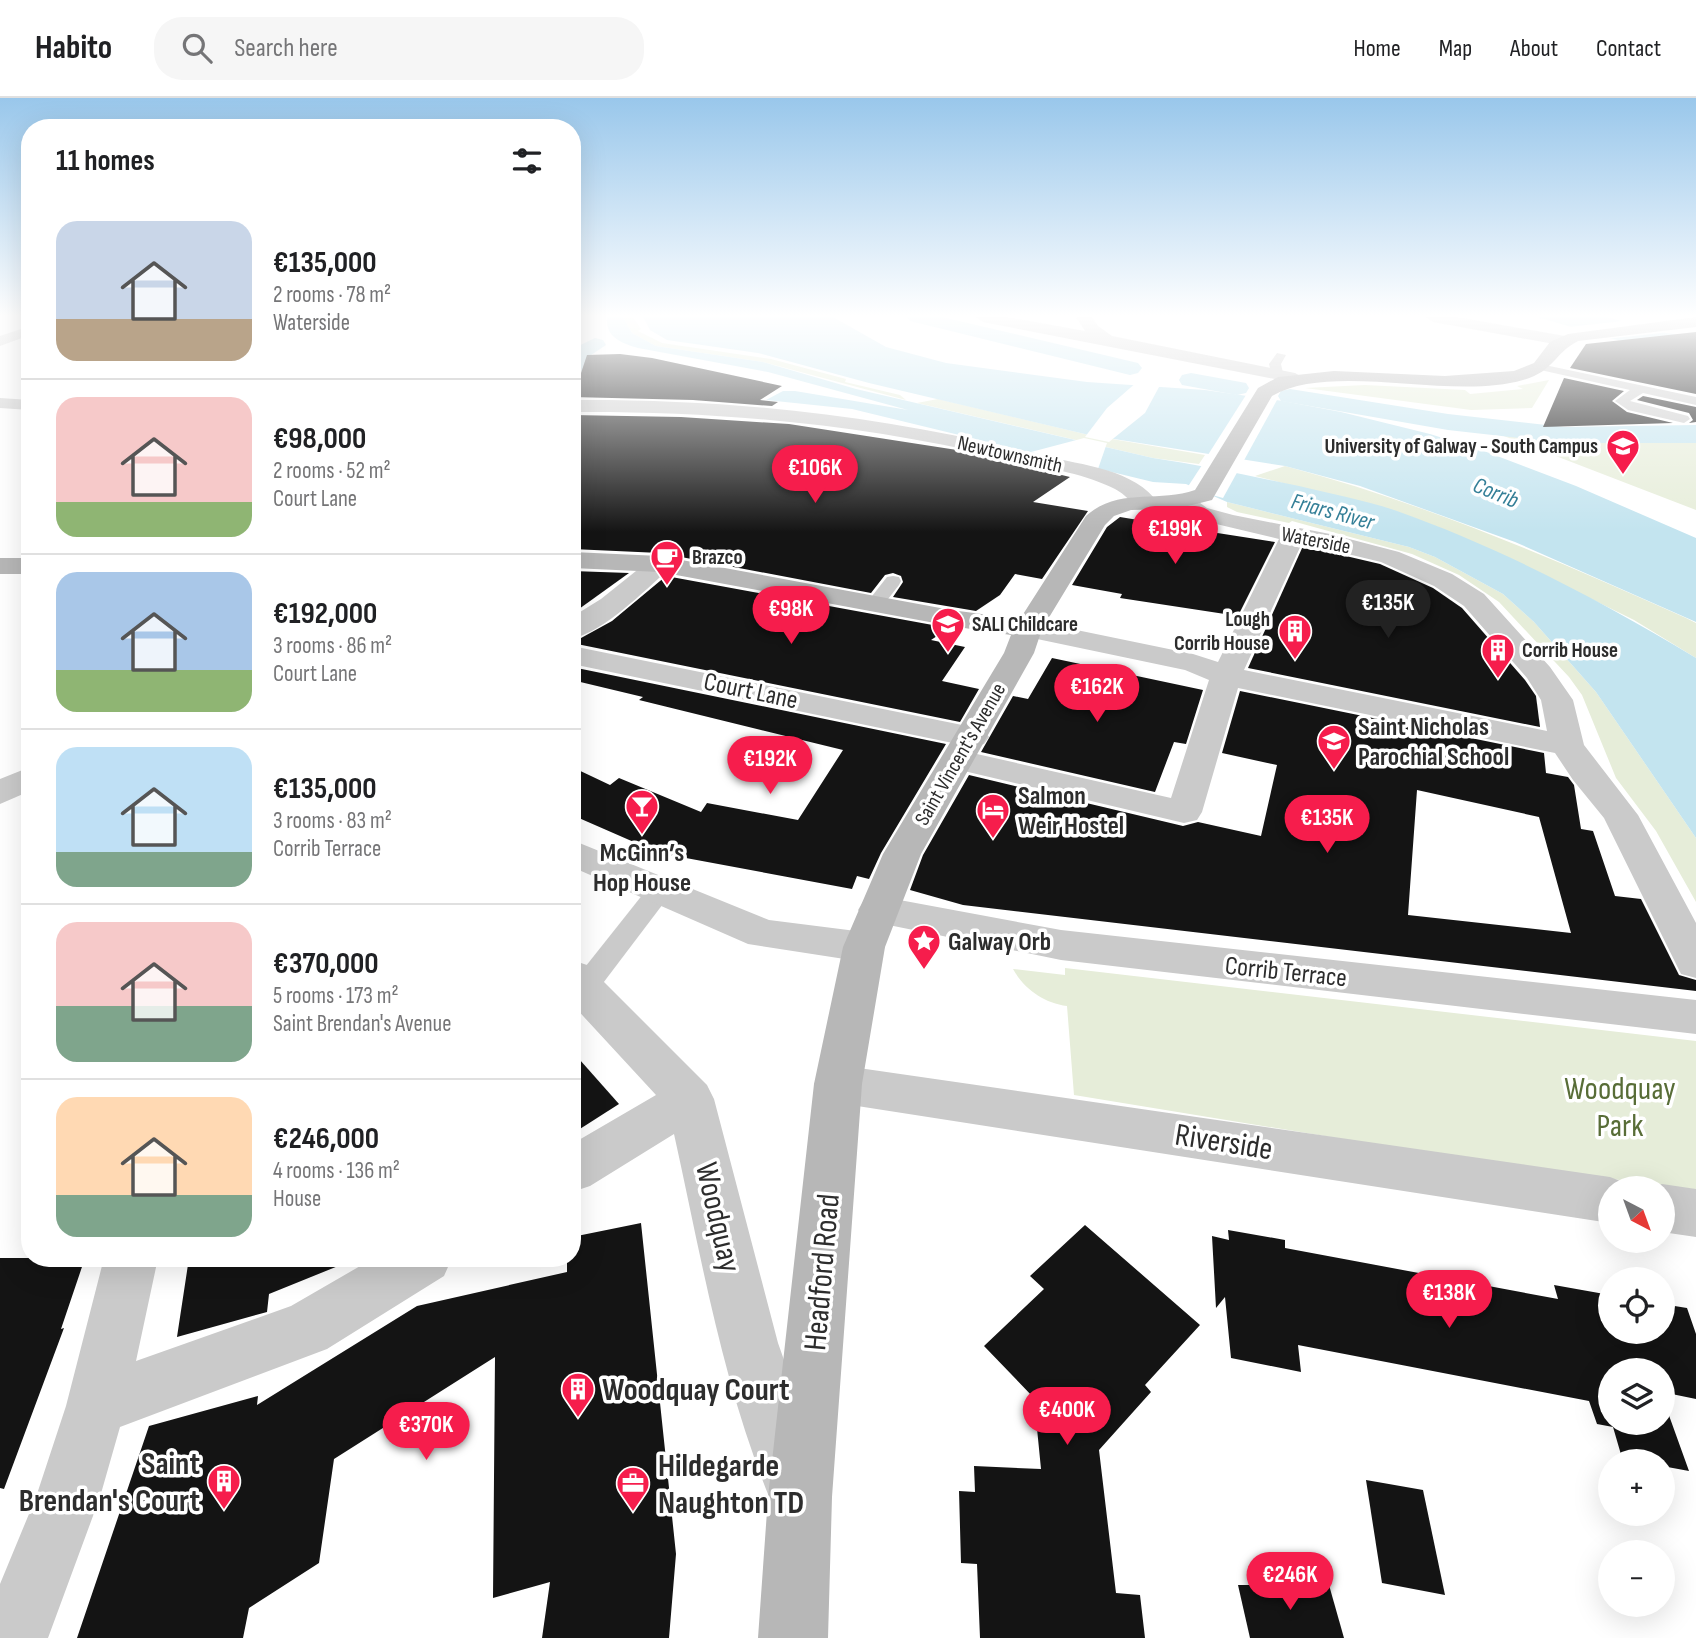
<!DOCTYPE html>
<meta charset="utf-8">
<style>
body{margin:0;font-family:"Sofia Sans Condensed",sans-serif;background:#f6f6f6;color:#202124;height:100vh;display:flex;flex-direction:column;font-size:26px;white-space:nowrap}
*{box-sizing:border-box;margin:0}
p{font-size:23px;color:#757577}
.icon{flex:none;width:38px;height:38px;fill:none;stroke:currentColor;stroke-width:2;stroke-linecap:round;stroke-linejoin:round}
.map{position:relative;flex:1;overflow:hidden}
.drawer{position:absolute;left:21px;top:21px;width:560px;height:1148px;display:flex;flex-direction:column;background:#fff;border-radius:28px;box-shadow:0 7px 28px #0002}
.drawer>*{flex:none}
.needle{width:46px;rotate:139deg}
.controls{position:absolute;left:1598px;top:1078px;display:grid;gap:14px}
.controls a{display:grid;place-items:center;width:77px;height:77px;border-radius:50%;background:#fff;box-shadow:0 7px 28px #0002;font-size:35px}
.price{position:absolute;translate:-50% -60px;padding:0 16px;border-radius:24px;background:#f61d4c;color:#fff;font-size:23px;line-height:46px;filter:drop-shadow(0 2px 4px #0008)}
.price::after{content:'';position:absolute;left:50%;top:42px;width:21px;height:16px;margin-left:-10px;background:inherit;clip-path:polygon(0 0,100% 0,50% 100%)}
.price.on{background:#222;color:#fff}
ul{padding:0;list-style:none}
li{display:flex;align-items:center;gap:21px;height:175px;padding:0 35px}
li+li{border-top:2px solid #e0e0e0}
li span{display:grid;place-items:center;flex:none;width:196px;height:140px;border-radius:21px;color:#555}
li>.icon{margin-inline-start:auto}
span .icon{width:84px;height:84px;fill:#fffc;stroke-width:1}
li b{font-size:30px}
h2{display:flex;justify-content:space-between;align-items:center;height:84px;padding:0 35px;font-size:30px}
header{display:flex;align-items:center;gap:42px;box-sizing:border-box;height:98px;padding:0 35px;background:#fff;border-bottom:2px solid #e0e0e0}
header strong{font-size:33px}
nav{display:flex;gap:38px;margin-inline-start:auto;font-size:24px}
.search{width:490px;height:63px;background:#f6f6f6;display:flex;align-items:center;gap:18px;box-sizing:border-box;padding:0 24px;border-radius:28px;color:#757577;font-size:26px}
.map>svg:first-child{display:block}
</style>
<header>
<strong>Habito</strong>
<div class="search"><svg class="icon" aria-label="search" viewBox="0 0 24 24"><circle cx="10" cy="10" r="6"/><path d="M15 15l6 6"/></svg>Search here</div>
<nav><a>Home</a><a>Map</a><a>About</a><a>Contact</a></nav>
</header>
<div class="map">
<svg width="1696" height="1540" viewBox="0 0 1696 1540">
<rect width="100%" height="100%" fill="#fff"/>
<g fill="#e6edd9">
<polygon points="623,219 633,219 641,231 638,233 662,245 771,261 846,281 845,284 900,297 906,302 763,264 656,248 632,235"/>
<polygon points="1549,282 1532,310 1471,312 1305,290 1365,287 1465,292 1470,296 1523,291 1517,288"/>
<polygon points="938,301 1089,337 1205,357 1199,366 1153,360 917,305"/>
<polygon points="1496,335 1597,345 1696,345 1696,412"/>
<path d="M1285 368C1425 405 1554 461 1686 520L1696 525V560L1634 522 1498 455 1401 415 1255 378Z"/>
<polygon points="1227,404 1409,449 1435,459 1503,496 1534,524 1596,594 1696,740 1696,804 1656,733 1616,680 1582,597 1569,579 1499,504 1459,477 1412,456 1292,423 1289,425 1237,414 1227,409"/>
<path d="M1065 870 1696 943V1093L1410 1052 1074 997 1067 908C1044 905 1024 891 1013 871L1065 877Z"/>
</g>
<g fill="#c3e4ef">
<path d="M607 219H623L632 235 656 248 763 264 856 291 1153 360C1202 367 1250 378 1299 388 1331 396 1365 402 1397 413 1501 450 1602 503 1696 560V740L1596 594 1534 524 1503 496 1435 459 1409 449 1227 404 1186 386 1153 384 852 311 766 302 783 293H795L908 312 768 274 638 250C621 245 605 239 607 219Z"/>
<polygon points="643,219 833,219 886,249 946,265 1087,284 1205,292 1283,303 1341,314 1430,336 1484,353 1576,388 1696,440 1696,524 1515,444 1360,388 1285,368 1089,337 869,285 758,255 667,242 650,232"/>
<polygon points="1537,219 1607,219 1666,235 1696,239 1682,254 1613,241"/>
<polygon points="1496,325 1555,332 1696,329 1696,345 1597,345 1496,335"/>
</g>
<g fill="#fff">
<polygon points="1632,222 1671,234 1606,241 1568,229"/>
<polygon points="1137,284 1165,286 1159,289 1145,315 1109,344 1085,339 1107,310"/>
<polygon points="1246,297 1277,302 1242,366 1206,360"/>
<polygon points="1084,340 1107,345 1098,371 1031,354"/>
<polygon points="1204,364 1239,371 1223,400 1187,390"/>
</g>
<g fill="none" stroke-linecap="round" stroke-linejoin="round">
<g fill="#c3e4ef" fill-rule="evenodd">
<polygon points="907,219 942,219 1138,265 1142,270 1138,275 1130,277 910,223"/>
<polygon points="595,240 603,242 606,247 591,257 580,276 572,278 572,251"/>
<polygon points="1191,275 1246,285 1249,290 1246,295 1237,297 1182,287 1179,282 1182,277"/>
<polygon points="1290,291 1448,316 1564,329 1696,327 1696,343 1564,345 1448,332 1281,303 1278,298 1281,293"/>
</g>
</g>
<g fill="#141414" fill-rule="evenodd">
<polygon points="1696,234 1696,296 1570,270 1586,246"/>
<polygon points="620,256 652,260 782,288 760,302 778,304 772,308 693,302 572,299 572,289 578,284 587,257"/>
<polygon points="1564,280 1624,293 1612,303 1627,314 1673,325 1543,329"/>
<polygon points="1643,298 1696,309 1696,324 1689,325 1693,322 1689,315 1637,302"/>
<polygon points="572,317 681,319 789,326 957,352 1070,379 1033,404 1088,413 1042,481 1015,476 1000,497 976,513 893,499 903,484 901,478 893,475 885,477 871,495 660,455 572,451"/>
<polygon points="1120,419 1211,434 1275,444 1238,518 1120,500 1122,496 1072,487 1107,429"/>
<polygon points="1303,448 1380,466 1433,490 1462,510 1525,582 1536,598 1540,629 1248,570"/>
<polygon points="572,473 629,475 572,516"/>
<polygon points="666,478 949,530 931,542 965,549 942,583 979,591 960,624 572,545 612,523"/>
<polygon points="1052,560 1203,592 1186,646 1174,644 1155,694 981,654 1013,598 1028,601"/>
<polygon points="572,569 946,646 881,755 869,781 857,778 852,791 659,755 572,717 572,669 610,687 619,680 701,714 707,705 798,722 843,652 639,602 643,599 572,582"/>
<path d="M1240 593 1544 655 1546 675 1568 679 1574 687 1581 731 1593 733 1615 798 1641 801 1679 877 1696 882V893L963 807 910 792 923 757 969 677 1183 728 1198 724 1261 738 1277 667 1222 655ZM1417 692 1539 719 1571 835 1408 817Z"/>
<polygon points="572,953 619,1006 572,1036"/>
<polygon points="641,1125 676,1456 669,1540 542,1540 550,1484 493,1500 495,1259 334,1361 319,1465 249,1510 243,1540 77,1540 149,1328 258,1298 257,1307 417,1208 567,1174 567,1160 572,1160 572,1139"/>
<polygon points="1085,1127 1200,1227 1145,1287 1151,1294 1099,1352 1116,1495 1140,1497 1145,1540 980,1540 977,1466 961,1465 959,1393 975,1394 974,1368 1041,1371 1034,1300 984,1248 1044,1191 1030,1178"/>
<polygon points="1228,1132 1285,1142 1285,1150 1558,1201 1554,1187 1610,1197 1610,1234 1662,1234 1662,1206 1687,1210 1696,1236 1696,1301 1662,1294 1662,1272 1610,1272 1610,1325 1662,1325 1662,1298 1689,1373 1662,1368 1662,1363 1622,1360 1613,1329 1597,1326 1589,1303 1298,1247 1301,1274 1231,1260 1225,1199 1216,1210 1212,1138 1229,1142"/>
<polygon points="0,1160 85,1160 61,1231 64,1230 4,1391 0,1390"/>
<polygon points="189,1160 353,1160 353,1162 269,1196 267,1214 177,1239"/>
<polygon points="1366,1382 1423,1392 1445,1497 1382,1485"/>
<polygon points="1238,1487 1329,1487 1344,1540 1250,1540"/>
</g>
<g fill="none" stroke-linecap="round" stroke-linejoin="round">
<g fill="#cacaca" fill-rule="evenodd">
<polygon points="1277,255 1286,257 1281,266 1283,275 1277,278 1271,275 1269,266"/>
<polygon points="1540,266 1696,299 1696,307 1643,295 1630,303 1688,318 1690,321 1684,325 1628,312 1615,303 1630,292 1536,271 1534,269"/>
<polygon points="893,478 899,479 901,483 899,487 881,510 869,510 866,506 869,502 887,479"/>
<polygon points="660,784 669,786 673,792 669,798 594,897 584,900 574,897 574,883 651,786"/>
</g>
<g fill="#cacaca" fill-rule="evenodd">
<polygon points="30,228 30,237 0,248 0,238"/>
<polygon points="0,300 30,302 30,312 0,310"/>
</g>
<g fill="#cacaca" fill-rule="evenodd">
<polygon points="975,219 1007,219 1085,233 1076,219 1092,219 1098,228 1112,238 1295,275 1304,280 1295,285 983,224"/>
<polygon points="1425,219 1457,219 1565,238 1573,243 1565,248 1433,224"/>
<path d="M572 302C737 301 885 318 1044 358 1082 367 1135 371 1159 406L1155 411C1136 416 1131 399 1115 391 1085 375 1037 368 1003 360 861 326 718 313 572 314Z"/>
<path d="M1184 397 1192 399 1207 410 1233 417 1330 436 1399 454 1452 476 1484 496 1550 569 1573 602 1584 647 1638 717 1696 825V880L1681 876 1604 720 1573 682 1555 655 1238 590 1202 714 1197 722 1184 725 947 669 942 662 947 655 959 652 1171 700 1209 582 1185 572 1018 537 1014 531 1018 525 1028 522 1193 556 1218 564 1279 441 1191 420 1172 404 1176 399ZM1302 445 1381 464 1434 488 1464 508 1527 580 1541 602 1547 633 1244 572Z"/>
<path d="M660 458 669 461 673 466 669 471C643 494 606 532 572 541V519L601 501 651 461Z"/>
<polygon points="572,548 972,629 984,632 989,639 984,646 972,649 572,566"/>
<polygon points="30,669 30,693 0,706 0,681"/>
<polygon points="572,742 769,822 864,834 879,838 885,849 879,860 864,864 748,846 572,769"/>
<polygon points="878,798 1061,832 1696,902 1696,936 1061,862 864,822 858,812 864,802"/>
<path d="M572 862 587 867 707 987 714 1001 778 1245 825 1378 816 1401 793 1410 770 1401C722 1284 701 1158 674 1036L590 1088 572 1094V1046L656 997 572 906Z"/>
<polygon points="838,967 1610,1079 1628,1086 1631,1090 1610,1090 1610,1125 838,1005 821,1000 814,986 821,972"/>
<polygon points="1662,1086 1696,1091 1696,1139 1662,1134 1662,1090 1652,1090"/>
<polygon points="104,1160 158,1160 136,1263 291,1208 374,1160 452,1160 444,1178 327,1251 120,1329 100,1399 48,1540 0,1540 0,1486 36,1399 66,1308"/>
</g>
<g fill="#b7b7b7" fill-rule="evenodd">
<path d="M1696 219V229L1578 243C1553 256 1555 273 1523 282 1451 303 1332 263 1272 298L1212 402 1176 411 1131 412 1114 418 1105 427 1042 531 1034 555 921 756 885 849 862 986 832 1399 828 1540H758L768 1399 814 986 843 849 883 756 1004 555 1011 537 951 528 660 474 572 470V454L660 458 951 512 1020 521 1086 418C1118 389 1158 405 1195 392L1258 290 1278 279 1334 273 1445 278 1514 273 1534 265 1550 244 1568 236Z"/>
<rect x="0" y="460" width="30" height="16"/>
</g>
</g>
<linearGradient id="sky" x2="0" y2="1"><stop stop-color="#99c7eb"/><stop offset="0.5" stop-color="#fff"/><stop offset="1" stop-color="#fff" stop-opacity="0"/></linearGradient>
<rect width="1696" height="434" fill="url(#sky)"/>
<defs>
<symbol id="university-pin" viewBox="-11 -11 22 30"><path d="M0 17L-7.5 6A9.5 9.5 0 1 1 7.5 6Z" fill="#f61d4c" stroke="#fff"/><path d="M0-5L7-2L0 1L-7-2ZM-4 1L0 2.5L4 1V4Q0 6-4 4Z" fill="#fff"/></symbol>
<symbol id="cafe-pin" viewBox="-11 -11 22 30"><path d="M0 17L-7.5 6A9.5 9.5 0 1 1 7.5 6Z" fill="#f61d4c" stroke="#fff"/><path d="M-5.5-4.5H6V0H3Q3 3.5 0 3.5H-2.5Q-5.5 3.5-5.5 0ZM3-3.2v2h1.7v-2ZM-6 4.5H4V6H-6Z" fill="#fff"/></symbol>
<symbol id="school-pin" viewBox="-11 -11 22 30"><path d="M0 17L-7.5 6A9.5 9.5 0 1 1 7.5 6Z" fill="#f61d4c" stroke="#fff"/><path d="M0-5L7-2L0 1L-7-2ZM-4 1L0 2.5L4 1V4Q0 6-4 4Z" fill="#fff"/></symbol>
<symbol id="building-pin" viewBox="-11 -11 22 30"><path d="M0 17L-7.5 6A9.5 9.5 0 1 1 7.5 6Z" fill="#f61d4c" stroke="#fff"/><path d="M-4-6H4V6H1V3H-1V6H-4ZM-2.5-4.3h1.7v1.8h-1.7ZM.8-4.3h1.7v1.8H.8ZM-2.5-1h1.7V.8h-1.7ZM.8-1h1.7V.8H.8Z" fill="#fff"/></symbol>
<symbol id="bar-pin" viewBox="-11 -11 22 30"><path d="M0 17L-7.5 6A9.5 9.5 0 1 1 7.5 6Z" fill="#f61d4c" stroke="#fff"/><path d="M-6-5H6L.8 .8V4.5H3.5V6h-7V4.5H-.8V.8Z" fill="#fff"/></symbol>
<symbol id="hotel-pin" viewBox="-11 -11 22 30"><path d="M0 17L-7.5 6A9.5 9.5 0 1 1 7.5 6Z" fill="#f61d4c" stroke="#fff"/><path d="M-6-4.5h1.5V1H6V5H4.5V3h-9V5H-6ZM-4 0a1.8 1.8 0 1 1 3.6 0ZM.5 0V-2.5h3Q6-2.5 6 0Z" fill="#fff"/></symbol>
<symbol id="sight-pin" viewBox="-11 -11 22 30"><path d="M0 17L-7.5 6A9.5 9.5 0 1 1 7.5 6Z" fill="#f61d4c" stroke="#fff"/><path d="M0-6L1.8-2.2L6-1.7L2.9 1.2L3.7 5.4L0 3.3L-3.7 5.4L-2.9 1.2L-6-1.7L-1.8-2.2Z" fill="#fff"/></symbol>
<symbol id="office-pin" viewBox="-11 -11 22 30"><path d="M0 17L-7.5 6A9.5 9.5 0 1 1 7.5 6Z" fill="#f61d4c" stroke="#fff"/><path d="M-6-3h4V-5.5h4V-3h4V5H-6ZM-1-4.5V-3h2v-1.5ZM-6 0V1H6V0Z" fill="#fff"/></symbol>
</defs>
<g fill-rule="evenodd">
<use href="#university-pin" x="1604" y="329" width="38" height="52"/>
<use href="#cafe-pin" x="648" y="440" width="38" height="52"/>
<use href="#school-pin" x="929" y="507" width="38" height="52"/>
<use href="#building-pin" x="1276" y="514" width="38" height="52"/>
<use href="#building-pin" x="1479" y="533" width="38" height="52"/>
<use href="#school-pin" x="1315" y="624" width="38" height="52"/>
<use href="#bar-pin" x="623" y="689" width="38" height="52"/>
<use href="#hotel-pin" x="974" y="693" width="38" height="52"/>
<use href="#sight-pin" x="905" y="824" width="38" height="52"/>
<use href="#building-pin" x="559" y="1272" width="38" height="52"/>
<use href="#building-pin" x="205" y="1364" width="38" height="52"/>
<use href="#office-pin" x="614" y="1366" width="38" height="52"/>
</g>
<g text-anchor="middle" stroke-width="7" stroke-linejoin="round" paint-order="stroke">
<g font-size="21" font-weight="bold" fill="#2d2d2d" stroke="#fff" text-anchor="start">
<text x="1598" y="355" text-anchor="end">University of Galway - South Campus</text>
<text x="692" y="466">Brazco</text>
<text x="1270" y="528" text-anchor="end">Lough<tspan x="1270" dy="24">Corrib House</tspan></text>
<text x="972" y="533">SALI Childcare</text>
<text x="1522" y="559">Corrib House</text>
</g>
<g font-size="21" fill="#2d2d2d" stroke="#fff">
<text transform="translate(1010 356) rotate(13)" y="7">Newtownsmith</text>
<text transform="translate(1316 442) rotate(11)" y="7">Waterside</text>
<text transform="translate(960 656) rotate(-60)" y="7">Saint Vincent's Avenue</text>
</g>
<g font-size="23" font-style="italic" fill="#347f97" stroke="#fff">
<text transform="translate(1496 394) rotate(22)" y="8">Corrib</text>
<text transform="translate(1333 413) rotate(15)" y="8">Friars River</text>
</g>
<g font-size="26" fill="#2d2d2d" stroke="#fff">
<text transform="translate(751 592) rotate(12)" y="9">Court Lane</text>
<text transform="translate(1286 873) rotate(6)" y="9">Corrib Terrace</text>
</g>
<g font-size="26" font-weight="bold" fill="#2d2d2d" stroke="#fff" text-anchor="start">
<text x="1358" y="637">Saint Nicholas<tspan x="1358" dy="30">Parochial School</tspan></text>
<text x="1018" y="706">Salmon<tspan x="1018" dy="30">Weir Hostel</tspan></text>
<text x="642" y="763" text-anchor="middle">McGinn’s<tspan x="642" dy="30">Hop House</tspan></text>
<text x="948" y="852">Galway Orb</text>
</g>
<g font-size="32" fill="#586d37" stroke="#fff">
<text x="1620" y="1001">Woodquay<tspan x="1620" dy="37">Park</tspan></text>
</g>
<g font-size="32" fill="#2d2d2d" stroke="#fff">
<text transform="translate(1224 1043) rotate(9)" y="11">Riverside</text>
<text transform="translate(719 1119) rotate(77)" y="11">Woodquay</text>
<text transform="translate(821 1174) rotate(-85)" y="11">Headford Road</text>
</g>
<g font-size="32" font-weight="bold" fill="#2d2d2d" stroke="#fff" text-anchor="start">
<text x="602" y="1302">Woodquay Court</text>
<text x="200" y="1376" text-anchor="end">Saint<tspan x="200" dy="37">Brendan's Court</tspan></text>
<text x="658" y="1378">Hildegarde<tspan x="658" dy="37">Naughton TD</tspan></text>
</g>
</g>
</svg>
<div class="controls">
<a><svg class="needle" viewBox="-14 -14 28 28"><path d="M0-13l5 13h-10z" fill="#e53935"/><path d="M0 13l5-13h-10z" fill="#757577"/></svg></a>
<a><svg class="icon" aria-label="locate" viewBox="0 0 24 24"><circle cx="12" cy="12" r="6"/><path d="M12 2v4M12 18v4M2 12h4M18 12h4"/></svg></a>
<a><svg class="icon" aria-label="layers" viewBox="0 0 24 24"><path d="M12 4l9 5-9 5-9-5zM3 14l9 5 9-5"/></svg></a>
<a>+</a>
<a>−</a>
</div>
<b class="price" style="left:815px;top:407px">€106K</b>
<b class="price" style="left:1175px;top:468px">€199K</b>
<b class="price on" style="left:1388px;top:542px">€135K</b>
<b class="price" style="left:791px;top:548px">€98K</b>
<b class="price" style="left:1097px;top:626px">€162K</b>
<b class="price" style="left:770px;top:698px">€192K</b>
<b class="price" style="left:1327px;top:757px">€135K</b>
<b class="price" style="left:1449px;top:1232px">€138K</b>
<b class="price" style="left:1067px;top:1349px">€400K</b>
<b class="price" style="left:426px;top:1364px">€370K</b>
<b class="price" style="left:1290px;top:1514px">€246K</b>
<section class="drawer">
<h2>11 homes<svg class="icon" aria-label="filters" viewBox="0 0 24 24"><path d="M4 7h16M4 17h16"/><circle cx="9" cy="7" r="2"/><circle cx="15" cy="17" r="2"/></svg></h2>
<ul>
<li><span style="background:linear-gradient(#c9d6e8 70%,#b9a48a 0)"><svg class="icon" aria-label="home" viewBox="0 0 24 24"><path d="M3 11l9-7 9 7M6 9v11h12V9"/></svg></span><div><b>€135,000</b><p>2 rooms · 78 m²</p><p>Waterside</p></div></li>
<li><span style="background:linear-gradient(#f6c9c9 75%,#8fb573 0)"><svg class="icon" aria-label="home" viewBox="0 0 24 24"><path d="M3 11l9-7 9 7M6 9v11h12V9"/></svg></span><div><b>€98,000</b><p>2 rooms · 52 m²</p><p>Court Lane</p></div></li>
<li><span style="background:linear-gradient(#a9c7e8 70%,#8fb573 0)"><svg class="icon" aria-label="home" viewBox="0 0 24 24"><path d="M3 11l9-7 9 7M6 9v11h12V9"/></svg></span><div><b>€192,000</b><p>3 rooms · 86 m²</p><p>Court Lane</p></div></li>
<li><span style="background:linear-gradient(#bfe0f5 75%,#7fa58c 0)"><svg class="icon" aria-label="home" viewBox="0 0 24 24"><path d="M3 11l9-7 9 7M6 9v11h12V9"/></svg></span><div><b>€135,000</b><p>3 rooms · 83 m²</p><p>Corrib Terrace</p></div></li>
<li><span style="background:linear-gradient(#f6c9c9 60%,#7fa58c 0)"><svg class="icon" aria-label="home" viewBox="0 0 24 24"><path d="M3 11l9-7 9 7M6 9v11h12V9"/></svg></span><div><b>€370,000</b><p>5 rooms · 173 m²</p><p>Saint Brendan's Avenue</p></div></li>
<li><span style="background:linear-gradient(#ffd9b3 70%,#7fa58c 0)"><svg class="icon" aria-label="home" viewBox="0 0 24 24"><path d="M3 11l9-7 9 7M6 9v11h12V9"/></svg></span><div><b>€246,000</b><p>4 rooms · 136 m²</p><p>House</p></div></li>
</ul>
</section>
</div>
